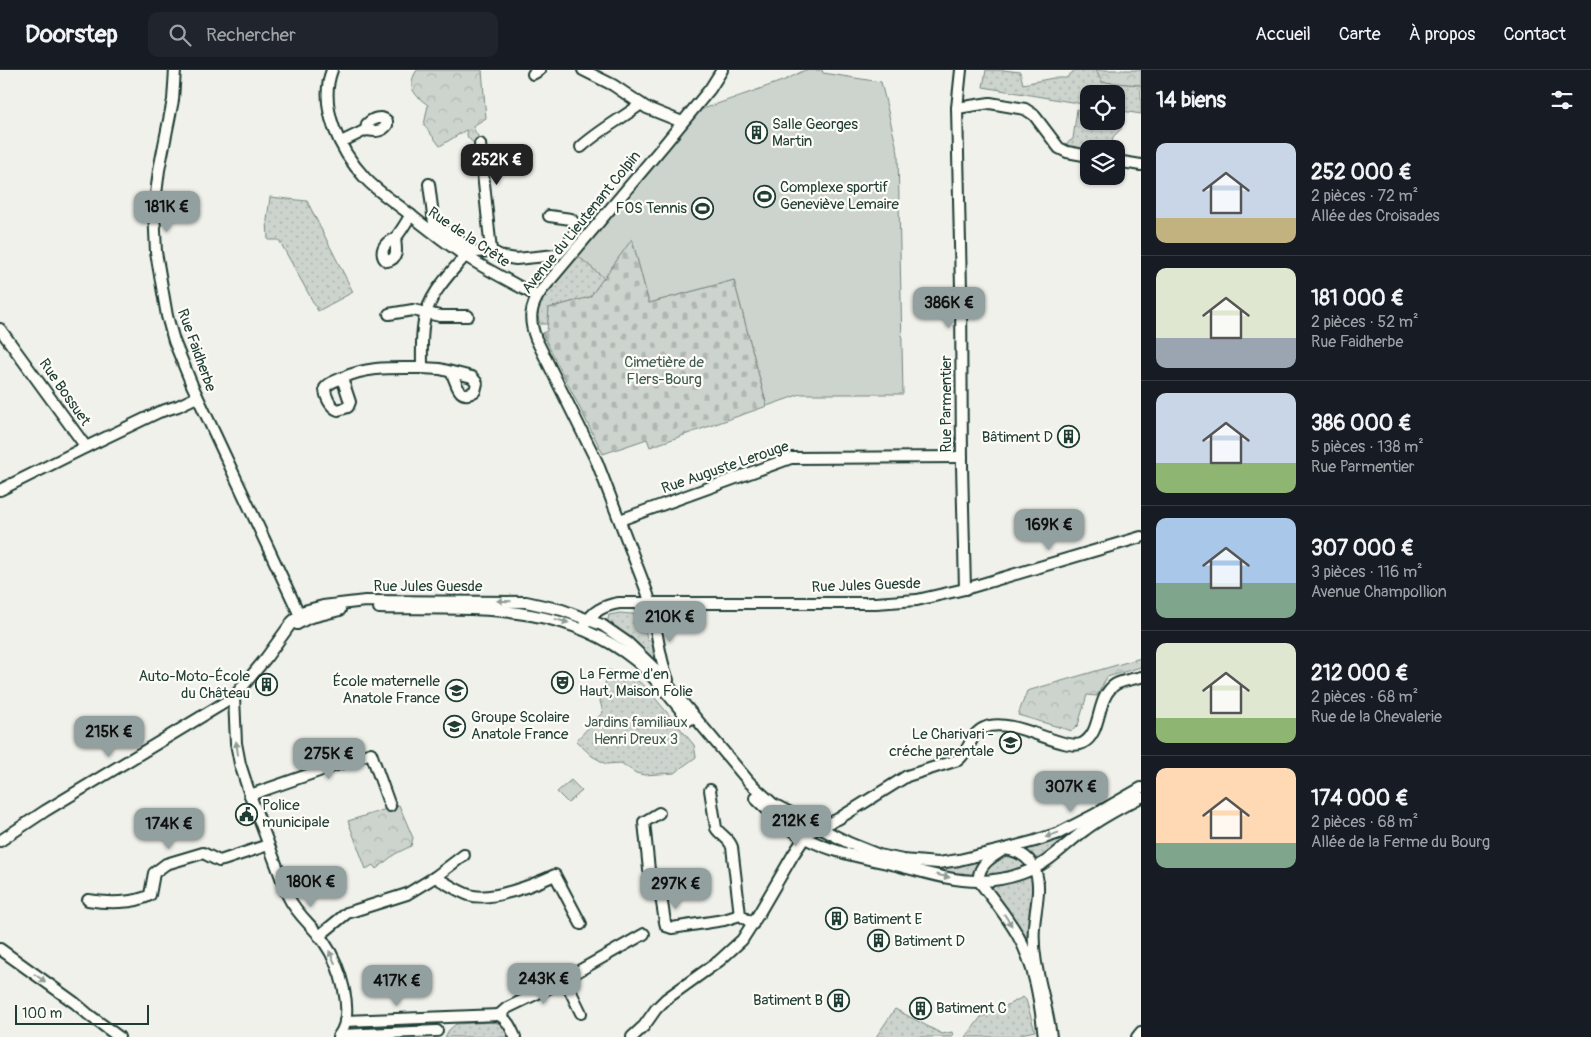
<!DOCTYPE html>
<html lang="fr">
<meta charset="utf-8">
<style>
body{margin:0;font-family:Pangolin,sans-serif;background:#20242c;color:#f1f3f6;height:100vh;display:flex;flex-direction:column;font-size:19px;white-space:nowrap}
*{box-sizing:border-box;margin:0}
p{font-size:16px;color:#9ea1a6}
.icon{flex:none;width:28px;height:28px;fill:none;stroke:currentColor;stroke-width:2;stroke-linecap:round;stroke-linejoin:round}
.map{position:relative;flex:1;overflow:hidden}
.sheet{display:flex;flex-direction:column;background:#171b24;width:450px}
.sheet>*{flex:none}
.buttons{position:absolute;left:1080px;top:15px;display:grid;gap:10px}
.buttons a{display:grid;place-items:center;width:45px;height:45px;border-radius:10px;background:#171b24;box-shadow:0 1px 4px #0004;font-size:25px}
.scale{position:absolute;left:15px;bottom:12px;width:134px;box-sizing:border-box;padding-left:5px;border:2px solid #1f3d34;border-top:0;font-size:14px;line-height:18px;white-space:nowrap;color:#1f3d34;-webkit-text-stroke:4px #fdfcf7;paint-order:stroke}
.price{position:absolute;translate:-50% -42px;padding:0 11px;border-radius:10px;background:#92a19f;color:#111;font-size:16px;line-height:32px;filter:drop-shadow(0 1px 2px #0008)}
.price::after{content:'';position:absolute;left:50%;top:30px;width:15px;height:11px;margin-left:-8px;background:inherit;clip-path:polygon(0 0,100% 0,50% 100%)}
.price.active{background:#222;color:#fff}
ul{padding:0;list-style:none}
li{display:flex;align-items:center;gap:15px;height:125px;padding:0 15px}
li+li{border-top:1px solid #363941}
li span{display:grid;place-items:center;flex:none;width:140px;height:100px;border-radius:10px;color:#555}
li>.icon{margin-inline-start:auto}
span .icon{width:60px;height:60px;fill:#fffc;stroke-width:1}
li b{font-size:21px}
h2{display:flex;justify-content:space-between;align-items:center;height:60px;padding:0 15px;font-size:21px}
header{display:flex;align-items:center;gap:30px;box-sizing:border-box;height:70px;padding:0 25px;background:#171b24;border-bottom:1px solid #363941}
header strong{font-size:24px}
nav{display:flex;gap:28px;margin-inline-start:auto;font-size:18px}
.search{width:350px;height:45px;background:#20242c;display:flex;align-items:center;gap:12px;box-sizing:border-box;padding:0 18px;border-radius:10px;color:#9ea1a6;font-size:19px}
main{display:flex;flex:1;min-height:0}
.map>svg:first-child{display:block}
</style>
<header>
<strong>Doorstep</strong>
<div class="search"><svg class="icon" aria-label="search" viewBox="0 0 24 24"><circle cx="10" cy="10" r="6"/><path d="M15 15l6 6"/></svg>Rechercher</div>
<nav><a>Accueil</a><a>Carte</a><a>À propos</a><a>Contact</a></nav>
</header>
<main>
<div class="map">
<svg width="1141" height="967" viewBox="0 0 1141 967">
<defs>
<pattern id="grass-dots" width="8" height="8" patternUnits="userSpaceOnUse" patternTransform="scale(1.25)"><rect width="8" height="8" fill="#cdd3cd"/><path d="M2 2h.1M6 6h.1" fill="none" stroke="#b0b6b1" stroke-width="1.8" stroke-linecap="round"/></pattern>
<pattern id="forest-crowns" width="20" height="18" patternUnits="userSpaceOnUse" patternTransform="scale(1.25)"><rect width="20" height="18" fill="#cdd3cd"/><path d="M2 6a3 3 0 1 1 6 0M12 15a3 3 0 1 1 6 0" fill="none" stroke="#b0b6b1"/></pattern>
<pattern id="cemetery-stones" width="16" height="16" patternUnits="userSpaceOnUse" patternTransform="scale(1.25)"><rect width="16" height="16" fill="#cdd3cd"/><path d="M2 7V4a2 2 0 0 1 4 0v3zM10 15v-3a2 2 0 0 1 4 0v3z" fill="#b0b6b1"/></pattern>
</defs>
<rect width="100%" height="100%" fill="#f0f1eb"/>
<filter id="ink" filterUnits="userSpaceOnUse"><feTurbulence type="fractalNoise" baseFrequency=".02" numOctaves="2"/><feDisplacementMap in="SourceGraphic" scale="10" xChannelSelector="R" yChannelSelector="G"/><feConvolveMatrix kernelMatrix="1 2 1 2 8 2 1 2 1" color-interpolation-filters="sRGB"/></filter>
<g filter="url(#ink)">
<g fill="url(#grass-dots)" stroke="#768880">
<polygon points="986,0 1003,0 1020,2 1023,14 1053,8 1066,8 1075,0 1096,0 1102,12 1141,15 1141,44 1116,40 1116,24 1089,24 1089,35 983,17"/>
<polygon points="1077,39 1089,41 1089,51 1116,51 1116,45 1123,46 1121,59 1113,67 1111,79 1089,79 1089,81 1070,78 1064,75 1073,69"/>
<polygon points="270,127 307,131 353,222 318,241 279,170 268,170 267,150"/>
<polygon points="578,186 604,208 590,227 549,238 548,254 540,254 537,243 541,230"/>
<polygon points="620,543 643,545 647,570 653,571 657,591 655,592 631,569 607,553 609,545"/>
<polygon points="609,600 636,610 645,616 694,675 696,687 674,703 644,705 636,703 621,693 606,694 592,686 576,671 603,642 600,631"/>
<polygon points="1088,752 1036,793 1025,780 1046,773"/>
<polygon points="991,785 974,807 912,796"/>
<path d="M1007 786 1019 789 1029 796 1010 803 984 807C987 796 996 789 1007 786Z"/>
<polygon points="1032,806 1034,808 1030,887 986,815 1008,812"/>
<polygon points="1023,927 1026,930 1035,961 1021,964 1019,967 966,967 981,947 996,941"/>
<polygon points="895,939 942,964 952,962 953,967 876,967"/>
<path d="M493 952C501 953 505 957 508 964L507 967H445L449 960 456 954Z"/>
</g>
<g fill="url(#forest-crowns)" stroke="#768880">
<path d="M417 0H482L486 48 473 56C474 62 478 64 480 71L476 75 468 68 466 60 440 76 424 55 428 35C414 25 406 17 417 0Z"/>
<polygon points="1096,0 1141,0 1141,15 1102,12"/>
<polygon points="1141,588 1141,597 1107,607 1097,626 1087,625 1078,655 1072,661 1018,645 1027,621"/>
<polygon points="571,710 582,721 568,733 557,722"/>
<polygon points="399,735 413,768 411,776 395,784 376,799 373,795 366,799 348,751"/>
</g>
<polygon fill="url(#cemetery-stones)" stroke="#768880" points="632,168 649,233 734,210 767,336 650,377 647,369 603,384 542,263 547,261 549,238 590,227"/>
<polygon fill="#cdd3cd" stroke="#768880" points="805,0 822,0 823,3 881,12 898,83 903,324 801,324 767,336 734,210 649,233 632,169 604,208 578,186 700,40 785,10"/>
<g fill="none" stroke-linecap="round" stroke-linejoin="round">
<defs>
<g id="minor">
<polyline points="175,0 173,30 159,100 154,140 156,182 167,246 174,271 192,315 302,550"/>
<path d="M332 0C318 37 340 81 365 108 376 120 390 129 403 139 423 155 443 171 464 185 487 200 513 213 537 226"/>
<polyline points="583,0 613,15 647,38 682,52"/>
<polyline points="961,0 957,38 961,219 962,396 965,519"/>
<polyline points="533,4 540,0"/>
<polyline points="957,38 990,33 1025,39 1034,45 1059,78 1067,82 1089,86"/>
<path d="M341 72 366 60 367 54C372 49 381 45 387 51V55C381 63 374 61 366 60"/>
<polyline points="480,74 491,181"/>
<path d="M581 77C600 60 621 49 641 34"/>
<polyline points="1116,91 1141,95"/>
<path d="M429 114 434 153 475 182 491 181 504 187 516 189 556 185 559 183C568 172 583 162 571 149L549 146"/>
<path d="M395 169C396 178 399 189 387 191 381 187 381 179 387 173 390 170 394 170 397 166 402 160 406 152 411 145"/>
<polyline points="389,244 413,240 440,246 468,246"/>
<polyline points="0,259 86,377 159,342 178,336 197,327"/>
<path d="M422 298 440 299 472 307 477 313 475 321C457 332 457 311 451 302"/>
<path d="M342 308 350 332 348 337 338 340C330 337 325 326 325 318 329 312 336 311 342 308 368 296 393 298 422 298 422 282 421 266 424 251 429 224 449 205 465 186"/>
<polyline points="0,420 86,377"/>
<polyline points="620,450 791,388 962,387"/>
<path d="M379 538C469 540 560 530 635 590 656 607 672 630 689 650"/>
<path d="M586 553C593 541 606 535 619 533H876L917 530 965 519 1141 467"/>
<polyline points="297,554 308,548 340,540"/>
<path d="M668 610C657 582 657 550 647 522L597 392 536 269C529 251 529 238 541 221L664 75 710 19 722 0"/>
<path d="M234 627 236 673 240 694 250 725 288 826C296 844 313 856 324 872 339 893 357 944 338 967"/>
<path d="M710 720 716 758C720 765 729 768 732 777L740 845"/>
<polyline points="250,725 371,683 390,736"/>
<path d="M755 728C770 743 786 758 805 768 834 783 865 788 896 795 923 802 951 811 979 811 994 811 1009 808 1023 803 1049 794 1064 775 1085 760 1102 747 1122 737 1141 727"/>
<polyline points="659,743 644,752 649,800 660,820 665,852 666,856 672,858 724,850 740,845 753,854"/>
<polyline points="0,771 45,741 234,627 266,588 292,552 304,541 323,536 365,531 526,532 562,540 602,555 628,573 651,595 750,713 773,734 849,773 879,785 903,790 938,793 959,790 1005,779 1035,771 1059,763 1092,746 1141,718"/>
<path d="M435 807C446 813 457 821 469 825 491 832 535 814 555 805L581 854"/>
<path d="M88 830C105 833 135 834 150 825L154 803 166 794 203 783 219 791 223 790 268 775"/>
<polyline points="319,866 347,843 407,824 435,807 464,785"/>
<polyline points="0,879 75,933 89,945 119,967"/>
<polyline points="565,910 568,907 644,864"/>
<polyline points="499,945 507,938 565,910 581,943"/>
<path d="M499 945C508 950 511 958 515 967"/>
<polyline points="345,951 499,945"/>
<polyline points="340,965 437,961"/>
<path d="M632 967 644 956 656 939 666 929 719 891 742 870 758 845 793 785 805 767 810 762 838 749 907 706 958 690C969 682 970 664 984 658 1012 645 1065 683 1083 673 1103 662 1095 627 1116 614 1123 610 1133 609 1141 607"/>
<path d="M1044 967C1040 931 1035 895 1017 864 1006 845 992 828 979 811 977 795 993 786 1005 779 1018 781 1030 787 1035 800 1042 818 1035 839 1034 857 1031 895 1047 930 1051 967"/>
<polyline points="1137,967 1141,962"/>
</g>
</defs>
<use href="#minor" stroke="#1f3d34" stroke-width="14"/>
<use href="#minor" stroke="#fdfcf7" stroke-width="10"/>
</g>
<defs><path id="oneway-solid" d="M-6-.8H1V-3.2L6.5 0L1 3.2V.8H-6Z" transform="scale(1.25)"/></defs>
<g fill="#8e9c96">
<use href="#oneway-solid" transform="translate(504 531) rotate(-179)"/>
<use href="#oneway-solid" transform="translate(562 551) rotate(15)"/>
<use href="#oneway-solid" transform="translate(237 678) rotate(-98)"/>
<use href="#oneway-solid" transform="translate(1052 765) rotate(160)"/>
<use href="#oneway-solid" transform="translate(943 806) rotate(12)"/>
<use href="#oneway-solid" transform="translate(1008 850) rotate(57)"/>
<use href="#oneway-solid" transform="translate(332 887) rotate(-115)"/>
<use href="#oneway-solid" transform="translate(40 908) rotate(35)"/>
</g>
</g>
<defs>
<symbol id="building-ring" viewBox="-11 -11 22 22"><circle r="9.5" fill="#fdfcf7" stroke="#1f3d34" stroke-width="1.5"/><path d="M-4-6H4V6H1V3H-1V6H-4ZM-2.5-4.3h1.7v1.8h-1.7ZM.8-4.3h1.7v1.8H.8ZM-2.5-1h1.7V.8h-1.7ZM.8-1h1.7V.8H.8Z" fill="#1f3d34"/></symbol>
<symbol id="stadium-ring" viewBox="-11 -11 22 22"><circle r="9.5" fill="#fdfcf7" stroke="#1f3d34" stroke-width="1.5"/><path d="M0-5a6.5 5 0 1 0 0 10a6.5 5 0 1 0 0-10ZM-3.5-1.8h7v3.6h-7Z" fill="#1f3d34"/></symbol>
<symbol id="theatre-ring" viewBox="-11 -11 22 22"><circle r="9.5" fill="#fdfcf7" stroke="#1f3d34" stroke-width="1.5"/><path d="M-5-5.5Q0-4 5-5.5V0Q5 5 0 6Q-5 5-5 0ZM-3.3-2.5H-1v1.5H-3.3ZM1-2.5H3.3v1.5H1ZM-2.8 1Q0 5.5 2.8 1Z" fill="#1f3d34"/></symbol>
<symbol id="school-ring" viewBox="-11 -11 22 22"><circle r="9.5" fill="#fdfcf7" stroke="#1f3d34" stroke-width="1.5"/><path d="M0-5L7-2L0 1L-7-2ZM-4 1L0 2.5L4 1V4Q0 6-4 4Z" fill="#1f3d34"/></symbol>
<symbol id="civic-ring" viewBox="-11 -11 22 22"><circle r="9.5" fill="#fdfcf7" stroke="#1f3d34" stroke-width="1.5"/><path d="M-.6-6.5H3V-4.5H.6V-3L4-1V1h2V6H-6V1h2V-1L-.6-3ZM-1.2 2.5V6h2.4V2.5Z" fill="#1f3d34"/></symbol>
</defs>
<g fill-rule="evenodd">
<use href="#building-ring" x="744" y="50" width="25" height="25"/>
<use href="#stadium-ring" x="752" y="114" width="25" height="25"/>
<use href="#stadium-ring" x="690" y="126" width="25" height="25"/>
<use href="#building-ring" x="1056" y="354" width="25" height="25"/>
<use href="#theatre-ring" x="550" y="600" width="25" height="25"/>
<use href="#building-ring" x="254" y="602" width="25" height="25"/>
<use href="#school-ring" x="444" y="608" width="25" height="25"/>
<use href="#school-ring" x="442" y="644" width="25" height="25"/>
<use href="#school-ring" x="998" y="660" width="25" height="25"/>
<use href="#civic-ring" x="234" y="732" width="25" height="25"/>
<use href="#building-ring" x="824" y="836" width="25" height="25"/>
<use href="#building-ring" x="866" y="858" width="25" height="25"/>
<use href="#building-ring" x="826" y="918" width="25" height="25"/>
<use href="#building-ring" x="908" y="926" width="25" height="25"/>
</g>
<g text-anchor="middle" stroke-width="4.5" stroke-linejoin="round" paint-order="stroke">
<g font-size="15" fill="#1f3d34" stroke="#fdfcf7" text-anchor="start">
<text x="772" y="59">Salle Georges<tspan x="772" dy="17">Martin</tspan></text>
<text x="780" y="122">Complexe sportif<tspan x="780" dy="17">Geneviève Lemaire</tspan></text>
<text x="687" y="143" text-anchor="end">FOS Tennis</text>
<text x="1053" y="372" text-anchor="end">Bâtiment D</text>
<text x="579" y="609">La Ferme d'en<tspan x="579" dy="17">Haut, Maison Folie</tspan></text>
<text x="250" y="611" text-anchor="end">Auto-Moto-École<tspan x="250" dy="17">du Château</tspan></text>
<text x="440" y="616" text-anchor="end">École maternelle<tspan x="440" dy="17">Anatole France</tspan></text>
<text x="471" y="652">Groupe Scolaire<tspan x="471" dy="17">Anatole France</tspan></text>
<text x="994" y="669" text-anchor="end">Le Charivari -<tspan x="994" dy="17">créche parentale</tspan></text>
<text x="262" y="740">Police<tspan x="262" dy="17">municipale</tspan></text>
<text x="853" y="854">Batiment E</text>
<text x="894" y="876">Batiment D</text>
<text x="823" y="935" text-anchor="end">Batiment B</text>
<text x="936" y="943">Batiment C</text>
</g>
<g font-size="15" fill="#1f3d34" stroke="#fdfcf7">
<text transform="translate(581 152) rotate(-51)" y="5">Avenue du Lieutenant Colpin</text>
<text transform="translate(469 167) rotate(34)" y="5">Rue de la Crête</text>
<text transform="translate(197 280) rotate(70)" y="5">Rue Faidherbe</text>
<text transform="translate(65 322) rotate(55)" y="5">Rue Bossuet</text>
<text transform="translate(946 334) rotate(-90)" y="5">Rue Parmentier</text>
<text transform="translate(725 397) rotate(-19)" y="5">Rue Auguste Lerouge</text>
<text transform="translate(866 515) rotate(-2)" y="5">Rue Jules Guesde</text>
<text x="428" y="521">Rue Jules Guesde</text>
</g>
<g font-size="15" fill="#425b53" stroke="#fdfcf7">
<text x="664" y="297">Cimetière de<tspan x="664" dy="17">Flers-Bourg</tspan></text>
<text x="636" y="657">Jardins familiaux<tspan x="636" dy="17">Henri Dreux 3</tspan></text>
</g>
</g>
</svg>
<div class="buttons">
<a><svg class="icon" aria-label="locate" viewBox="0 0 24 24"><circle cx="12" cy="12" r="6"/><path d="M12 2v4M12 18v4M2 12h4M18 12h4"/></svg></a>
<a><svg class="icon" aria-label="layers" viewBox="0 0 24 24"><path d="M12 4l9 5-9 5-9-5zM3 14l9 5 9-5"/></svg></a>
</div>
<div class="scale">100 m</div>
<b class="price active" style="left:497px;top:116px">252K €</b>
<b class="price" style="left:167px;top:163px">181K €</b>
<b class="price" style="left:949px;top:259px">386K €</b>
<b class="price" style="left:1049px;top:481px">169K €</b>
<b class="price" style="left:670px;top:573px">210K €</b>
<b class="price" style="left:109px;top:688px">215K €</b>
<b class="price" style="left:329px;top:710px">275K €</b>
<b class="price" style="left:1071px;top:743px">307K €</b>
<b class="price" style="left:796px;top:777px">212K €</b>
<b class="price" style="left:169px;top:780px">174K €</b>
<b class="price" style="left:311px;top:838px">180K €</b>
<b class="price" style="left:676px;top:840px">297K €</b>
<b class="price" style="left:544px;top:935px">243K €</b>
<b class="price" style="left:397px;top:937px">417K €</b>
</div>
<section class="sheet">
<h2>14 biens<svg class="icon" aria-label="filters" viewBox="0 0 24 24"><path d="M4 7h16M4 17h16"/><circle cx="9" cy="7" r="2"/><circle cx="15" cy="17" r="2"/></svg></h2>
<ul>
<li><span style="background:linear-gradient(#c9d6e8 75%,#c2b280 0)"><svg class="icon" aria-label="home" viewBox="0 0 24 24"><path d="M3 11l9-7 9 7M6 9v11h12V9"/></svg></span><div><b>252 000 €</b><p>2 pièces · 72 m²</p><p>Allée des Croisades</p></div></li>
<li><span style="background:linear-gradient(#dfe7d0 70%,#9aa5b1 0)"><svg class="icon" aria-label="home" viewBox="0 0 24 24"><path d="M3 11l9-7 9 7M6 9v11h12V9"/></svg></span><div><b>181 000 €</b><p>2 pièces · 52 m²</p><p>Rue Faidherbe</p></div></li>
<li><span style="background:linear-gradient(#c9d6e8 70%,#8fb573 0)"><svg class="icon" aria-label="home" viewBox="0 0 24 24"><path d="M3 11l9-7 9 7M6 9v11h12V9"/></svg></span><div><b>386 000 €</b><p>5 pièces · 138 m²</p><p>Rue Parmentier</p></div></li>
<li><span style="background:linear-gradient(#a9c7e8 65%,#7fa58c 0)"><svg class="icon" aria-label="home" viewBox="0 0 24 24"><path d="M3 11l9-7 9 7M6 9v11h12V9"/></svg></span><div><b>307 000 €</b><p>3 pièces · 116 m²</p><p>Avenue Champollion</p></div></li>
<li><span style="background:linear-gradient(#dfe7d0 75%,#8fb573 0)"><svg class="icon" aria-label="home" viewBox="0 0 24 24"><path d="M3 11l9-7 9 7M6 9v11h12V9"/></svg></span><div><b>212 000 €</b><p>2 pièces · 68 m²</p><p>Rue de la Chevalerie</p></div></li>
<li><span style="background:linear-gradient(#ffd9b3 75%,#7fa58c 0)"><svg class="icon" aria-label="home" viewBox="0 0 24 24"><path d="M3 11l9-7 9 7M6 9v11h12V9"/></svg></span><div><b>174 000 €</b><p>2 pièces · 68 m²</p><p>Allée de la Ferme du Bourg</p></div></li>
</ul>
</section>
</main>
